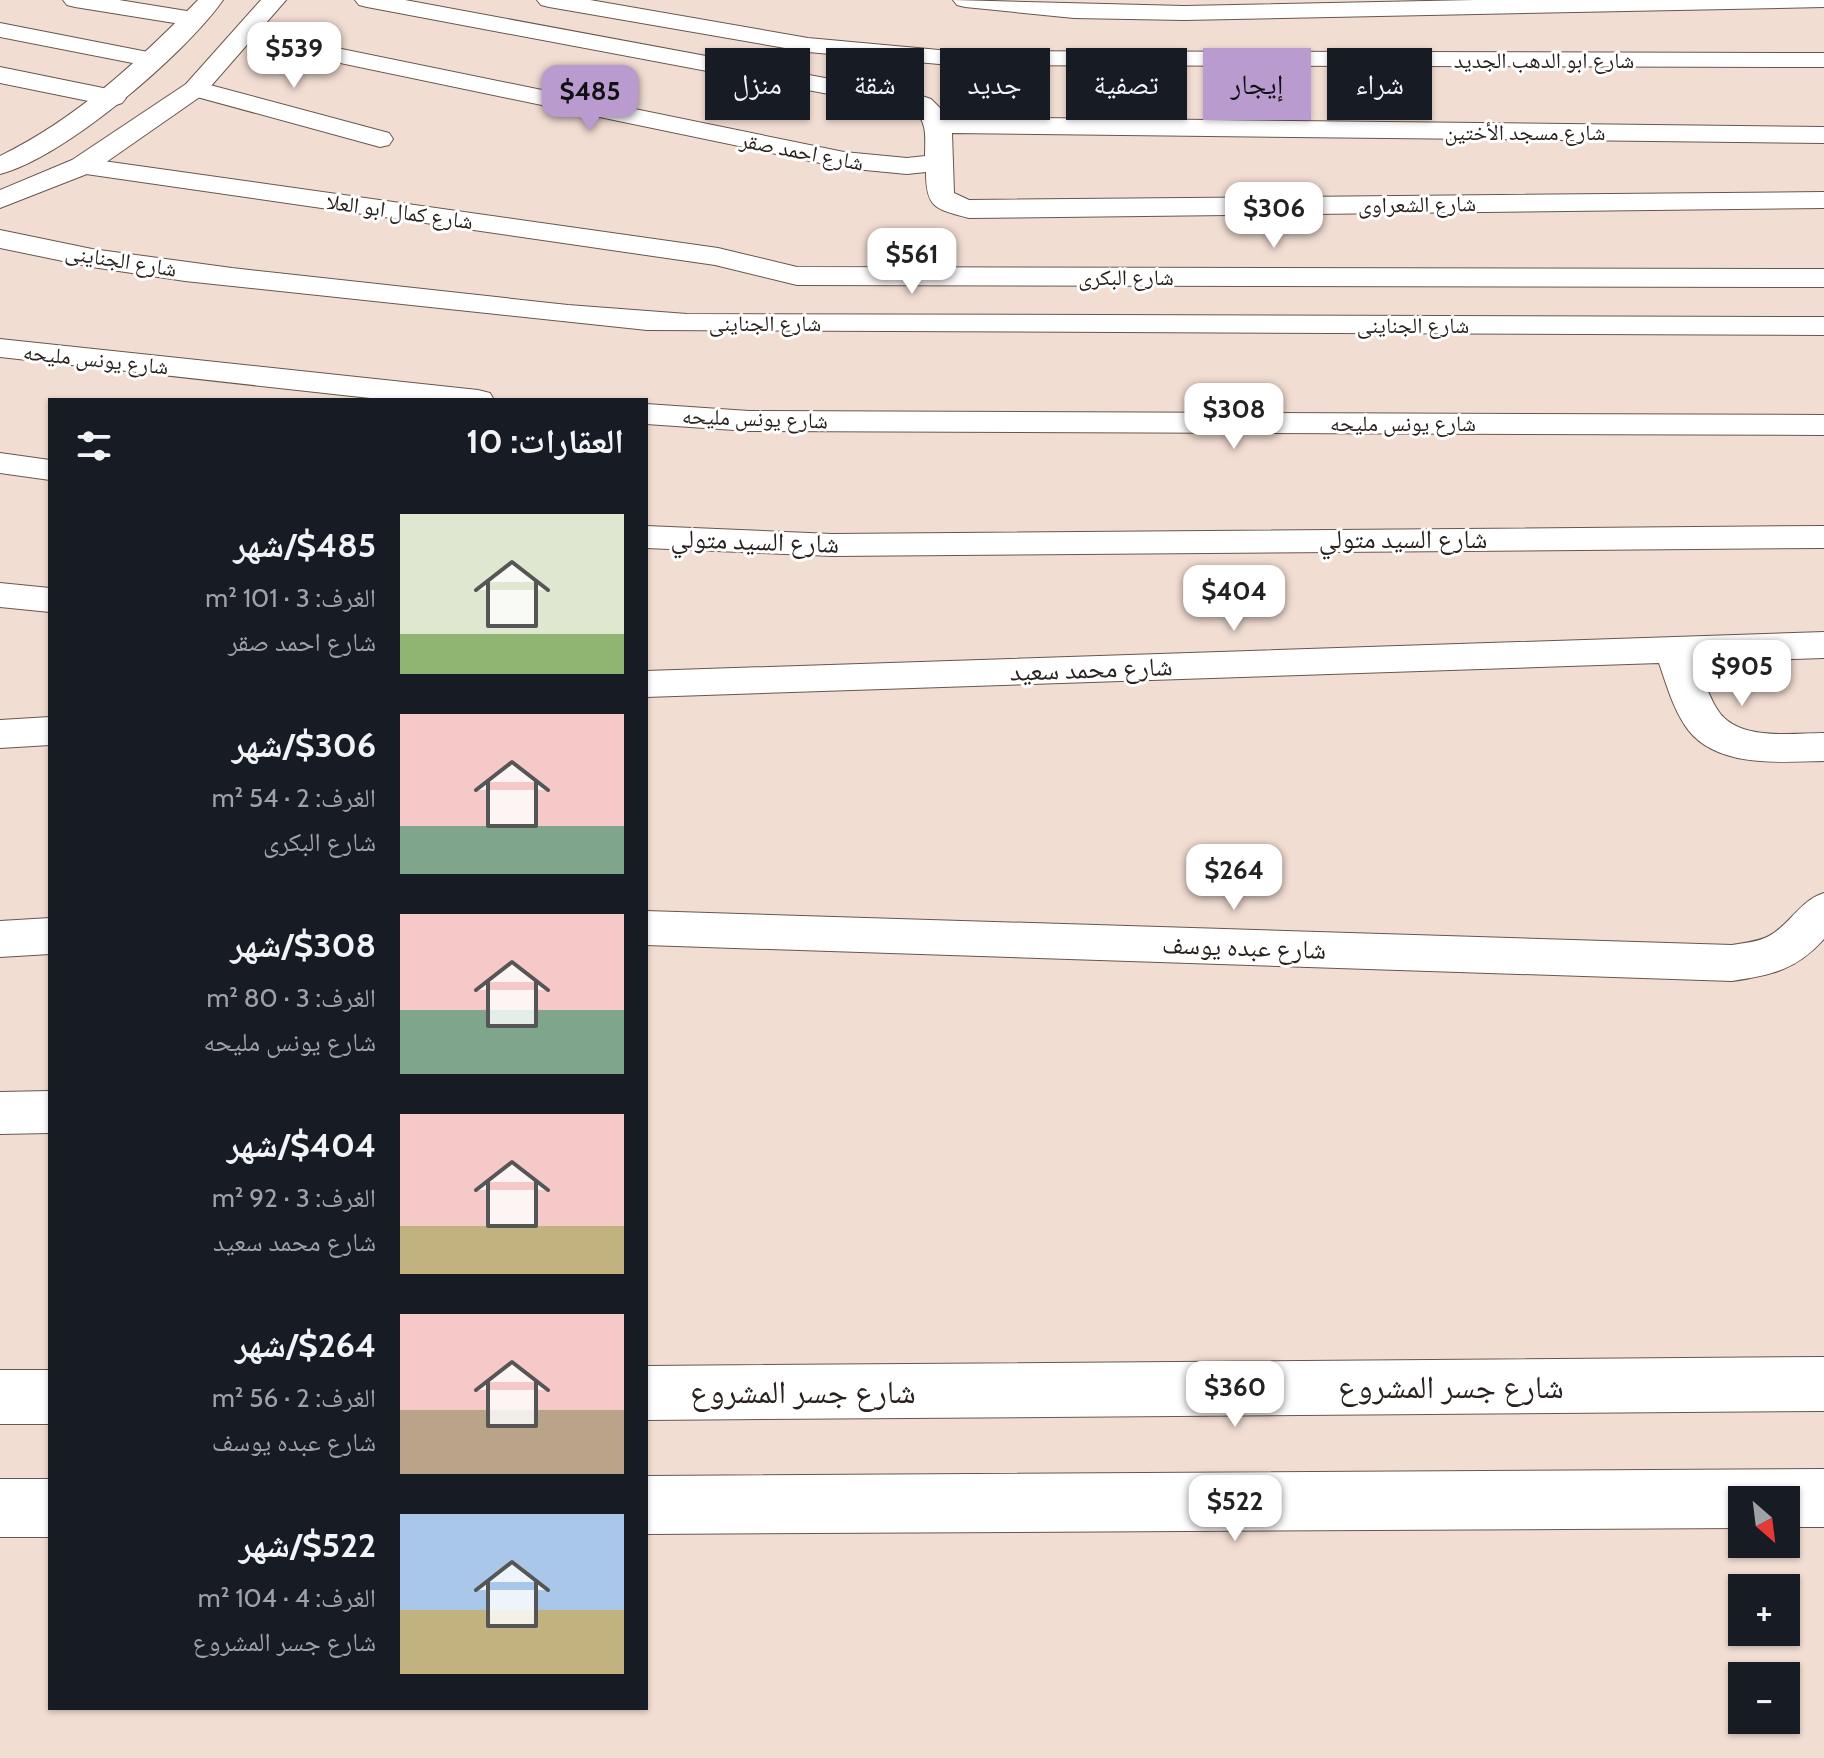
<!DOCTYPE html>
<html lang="ar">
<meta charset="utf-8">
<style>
body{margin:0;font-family:Cabin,"Noto Naskh Arabic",sans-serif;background:#242831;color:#f1f3f6;direction:rtl;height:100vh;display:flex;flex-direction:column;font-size:30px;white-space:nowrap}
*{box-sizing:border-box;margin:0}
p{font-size:26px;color:#9ea1a6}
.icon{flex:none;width:44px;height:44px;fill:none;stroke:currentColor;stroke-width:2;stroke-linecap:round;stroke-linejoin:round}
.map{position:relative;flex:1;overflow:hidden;direction:ltr}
.side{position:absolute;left:48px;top:398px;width:600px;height:1312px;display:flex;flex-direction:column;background:#171b24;border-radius:0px;box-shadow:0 2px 6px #0004;direction:rtl}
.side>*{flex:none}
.banner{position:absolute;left:672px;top:48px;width:760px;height:72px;direction:rtl;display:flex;gap:16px}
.needle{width:52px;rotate:152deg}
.tools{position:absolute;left:1728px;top:1486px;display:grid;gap:16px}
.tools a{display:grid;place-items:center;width:72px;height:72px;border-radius:0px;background:#171b24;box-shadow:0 2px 6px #0004;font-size:40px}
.price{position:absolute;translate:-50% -68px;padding:0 18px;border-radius:16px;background:#fff;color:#222;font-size:26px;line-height:52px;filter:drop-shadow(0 2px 4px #0008)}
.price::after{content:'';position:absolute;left:50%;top:48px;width:24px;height:18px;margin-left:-12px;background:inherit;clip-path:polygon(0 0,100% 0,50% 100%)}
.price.current{background:#ba9bd0;color:#111}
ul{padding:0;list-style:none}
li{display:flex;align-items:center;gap:24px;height:200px;padding:0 24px}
li span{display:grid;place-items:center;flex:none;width:224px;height:160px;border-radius:0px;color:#555}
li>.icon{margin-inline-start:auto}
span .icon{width:96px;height:96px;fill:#fffc;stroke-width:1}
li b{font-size:34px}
h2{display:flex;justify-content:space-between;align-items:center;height:96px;padding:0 24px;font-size:34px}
.chip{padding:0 28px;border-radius:0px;background:#171b24;box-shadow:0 2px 6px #0004;font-size:28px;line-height:72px}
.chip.current{background:#ba9bd0;color:#111}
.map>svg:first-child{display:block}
</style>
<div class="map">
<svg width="1824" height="1758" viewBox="0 0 1824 1758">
<rect width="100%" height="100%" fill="#f2ddd3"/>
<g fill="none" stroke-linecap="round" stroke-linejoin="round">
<defs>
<g id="street">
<polygon points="63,0 119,0 193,12 201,14 205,19 201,24 193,26 75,7 67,5"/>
<path d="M355 0H405L922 96 931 99 949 117 1824 127V143L952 133 954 193 969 200 1824 192V208L969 218C936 209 926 209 926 172L907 174 844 168 244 43 235 41 232 36 235 31 244 29 844 152 907 158 925 156C925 138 928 123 914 110L367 7 359 5Z"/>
<polygon points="537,0 590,0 808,38 950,51 1824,53 1824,67 950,65 808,52 549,7 541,5"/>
<polygon points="953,0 1184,6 1475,0 1824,0 1824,7 1184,20 1074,18 965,7 957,5"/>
<polygon points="0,23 153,53 162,55 165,60 162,65 153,67 0,37"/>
<polygon points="0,67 113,90 122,93 126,98 122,103 113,106 0,83"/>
<polygon points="195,81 389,133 393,139 389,145 380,147 186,94 182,89 186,84"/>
<polygon points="82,158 718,248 797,267 1824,269 1824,287 797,285 715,265 72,172 68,166 72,160"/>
<polygon points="0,230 92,249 232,268 568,305 687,314 1824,317 1824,335 647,330 185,281 92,267 0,248"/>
<polygon points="0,339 478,390 490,393 494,400 388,400 0,357"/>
<polygon points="646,404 749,411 1824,415 1824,435 749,431 646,424"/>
<polygon points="0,453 50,460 50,480 0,473"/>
<polygon points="646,526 832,534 1824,526 1824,548 832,556 646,548"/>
<polygon points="0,583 50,588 50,612 0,607"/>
<path d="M1824 632V658L1697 662C1703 677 1708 695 1717 709 1737 742 1792 733 1824 733V761C1782 762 1719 768 1689 731 1674 712 1667 686 1659 663L646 697V671Z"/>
<polygon points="50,717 50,745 0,748 0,720"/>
<path d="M1824 893V939C1796 970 1772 975 1732 981L646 945V911L1732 945C1745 943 1758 942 1769 936 1791 924 1799 901 1824 893Z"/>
<polygon points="50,918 50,954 0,957 0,921"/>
<polygon points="50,1091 50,1133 0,1134 0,1092"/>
<polygon points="1824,1357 1824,1411 646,1420 646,1366"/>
<rect x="0" y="1370" width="50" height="54"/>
<polygon points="1824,1469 1824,1527 1786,1527 1786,1500 1742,1500 1742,1528 646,1534 646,1476"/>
<rect x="0" y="1479" width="50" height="58"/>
</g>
<g id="secondary">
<path d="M198 0H223C185 54 64 158 0 174V156C78 118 138 61 198 0Z"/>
<polygon points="261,0 286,0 204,94 92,172 0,208 0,190 72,160 186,84"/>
</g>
</defs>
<use href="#street" stroke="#68564e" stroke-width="2"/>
<use href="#secondary" stroke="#68564e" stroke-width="2"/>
<use href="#street" fill="#fff" fill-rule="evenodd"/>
<use href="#secondary" fill="#fff" fill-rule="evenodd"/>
</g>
<g text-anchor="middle" stroke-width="6" stroke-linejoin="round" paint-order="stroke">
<g font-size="22" fill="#28211d" stroke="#fff">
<text x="1544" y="68">شارع ابو الدهب الجديد</text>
<text x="1525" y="140">شارع مسجد الأختين</text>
<text transform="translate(802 151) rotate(11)" y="8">شارع احمد صقر</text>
<text transform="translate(1417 204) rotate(-1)" y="8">شارع الشعراوى</text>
<text transform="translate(400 211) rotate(8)" y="8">شارع كمال ابو العلا</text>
<text transform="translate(121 260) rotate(9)" y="8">شارع الجناينى</text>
<text x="1126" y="285">شارع البكرى</text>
<text x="765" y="331">شارع الجناينى</text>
<text x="1413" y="333">شارع الجناينى</text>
<text transform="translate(96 359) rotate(6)" y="8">شارع يونس مليحه</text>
<text transform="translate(755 418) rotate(2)" y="8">شارع يونس مليحه</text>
<text x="1403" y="431">شارع يونس مليحه</text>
</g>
<g font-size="26" fill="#28211d" stroke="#fff">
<text x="1403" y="548">شارع السيد متولي</text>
<text transform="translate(755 541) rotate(2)" y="9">شارع السيد متولي</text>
<text transform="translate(1091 669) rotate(-2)" y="9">شارع محمد سعيد</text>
<text transform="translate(1244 947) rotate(2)" y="9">شارع عبده يوسف</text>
</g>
<g font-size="32" fill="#28211d" stroke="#fff">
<text x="1451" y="1398">شارع جسر المشروع</text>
<text x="803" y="1403">شارع جسر المشروع</text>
</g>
</g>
</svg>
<div class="tools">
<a><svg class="needle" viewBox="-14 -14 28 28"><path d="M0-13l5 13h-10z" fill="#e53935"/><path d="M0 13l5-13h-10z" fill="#9ea1a6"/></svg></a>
<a>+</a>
<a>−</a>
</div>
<b class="price" style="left:294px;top:90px">$539</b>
<b class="price current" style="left:590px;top:133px">$485</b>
<b class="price" style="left:1274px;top:250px">$306</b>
<b class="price" style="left:912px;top:296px">$561</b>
<b class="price" style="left:1234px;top:451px">$308</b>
<b class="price" style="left:1234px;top:633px">$404</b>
<b class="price" style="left:1742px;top:708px">$905</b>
<b class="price" style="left:1234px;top:912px">$264</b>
<b class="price" style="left:1235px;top:1429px">$360</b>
<b class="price" style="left:1235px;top:1543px">$522</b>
<div class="banner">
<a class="chip">شراء</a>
<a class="chip current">إيجار</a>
<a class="chip">تصفية</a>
<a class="chip">جديد</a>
<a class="chip">شقة</a>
<a class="chip">منزل</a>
</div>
<section class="side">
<h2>العقارات: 10<svg class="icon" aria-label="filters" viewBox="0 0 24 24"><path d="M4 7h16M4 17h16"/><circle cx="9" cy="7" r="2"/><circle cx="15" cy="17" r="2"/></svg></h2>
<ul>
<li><span style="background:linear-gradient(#dfe7d0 75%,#8fb573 0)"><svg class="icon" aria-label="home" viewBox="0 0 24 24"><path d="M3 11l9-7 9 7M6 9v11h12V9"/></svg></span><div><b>$485/شهر</b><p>الغرف: 3 · 101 m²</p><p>شارع احمد صقر</p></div></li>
<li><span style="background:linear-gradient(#f6c9c9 70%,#7fa58c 0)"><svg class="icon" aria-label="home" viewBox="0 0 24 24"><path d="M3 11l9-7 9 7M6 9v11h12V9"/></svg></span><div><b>$306/شهر</b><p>الغرف: 2 · 54 m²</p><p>شارع البكرى</p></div></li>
<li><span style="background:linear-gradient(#f6c9c9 60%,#7fa58c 0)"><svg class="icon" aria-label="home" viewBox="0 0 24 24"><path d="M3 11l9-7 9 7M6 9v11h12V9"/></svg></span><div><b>$308/شهر</b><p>الغرف: 3 · 80 m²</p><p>شارع يونس مليحه</p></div></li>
<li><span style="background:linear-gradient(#f6c9c9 70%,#c2b280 0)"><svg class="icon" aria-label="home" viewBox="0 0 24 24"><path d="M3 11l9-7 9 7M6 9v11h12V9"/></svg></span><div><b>$404/شهر</b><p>الغرف: 3 · 92 m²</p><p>شارع محمد سعيد</p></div></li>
<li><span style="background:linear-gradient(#f6c9c9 60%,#b9a48a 0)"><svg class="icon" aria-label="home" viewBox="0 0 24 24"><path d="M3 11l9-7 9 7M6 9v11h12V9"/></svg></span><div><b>$264/شهر</b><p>الغرف: 2 · 56 m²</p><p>شارع عبده يوسف</p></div></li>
<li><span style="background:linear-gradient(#a9c7e8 60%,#c2b280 0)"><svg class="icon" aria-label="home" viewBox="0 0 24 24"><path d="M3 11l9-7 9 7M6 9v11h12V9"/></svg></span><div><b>$522/شهر</b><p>الغرف: 4 · 104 m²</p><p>شارع جسر المشروع</p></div></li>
</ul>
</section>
</div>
